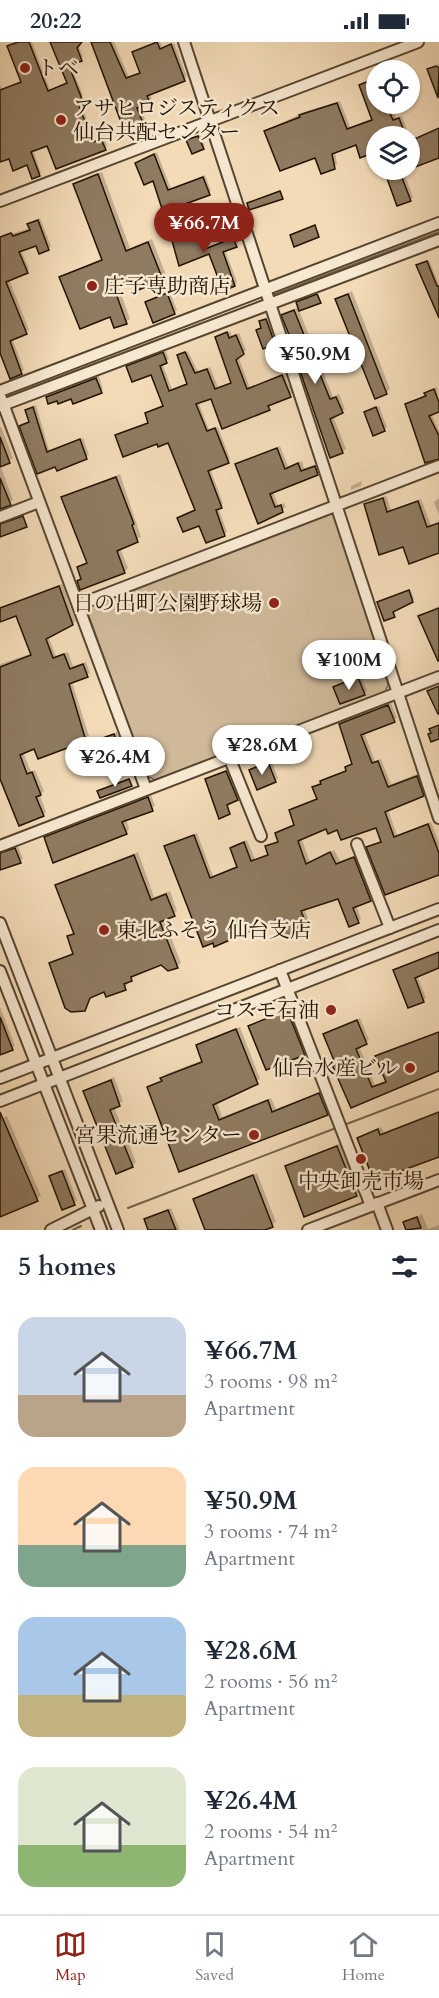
<!DOCTYPE html>
<meta charset="utf-8">
<style>
body{margin:0;font-family:Cardo,"Noto Serif JP",serif;background:#f2f2f3;color:#1f2937;height:100vh;display:flex;flex-direction:column;font-size:22px;white-space:nowrap}
*{box-sizing:border-box;margin:0}
p{font-size:20px;color:#747a83}
.icon{flex:none;width:33px;height:33px;fill:none;stroke:currentColor;stroke-width:2;stroke-linecap:round;stroke-linejoin:round}
.map{position:relative;height:1188px;overflow:hidden}
.side{display:flex;flex-direction:column;background:#fff;flex:1}
.side>*{flex:none}
.controls{position:absolute;left:366px;top:18px;display:grid;gap:12px}
.controls a{display:grid;place-items:center;width:54px;height:54px;border-radius:50%;background:#fff;box-shadow:0 2px 4px #0004;font-size:30px}
.price{position:absolute;translate:-50% -51px;padding:0 14px;border-radius:21px;background:#fff;color:#222;font-size:20px;line-height:39px;filter:drop-shadow(0 2px 3px #0008)}
.price::after{content:'';position:absolute;left:50%;top:36px;width:18px;height:14px;margin-left:-9px;background:inherit;clip-path:polygon(0 0,100% 0,50% 100%)}
.price.selected{background:#8f2418;color:#fff}
ul{padding:0;list-style:none}
li{display:flex;align-items:center;gap:18px;height:150px;padding:0 18px}
li span{display:grid;place-items:center;flex:none;width:168px;height:120px;border-radius:18px;color:#555}
li>.icon{margin-inline-start:auto}
span .icon{width:72px;height:72px;fill:#fffc;stroke-width:1}
li b{font-size:26px}
h2{display:flex;justify-content:space-between;align-items:center;height:72px;padding:0 18px;font-size:26px}
.status{display:flex;justify-content:space-between;align-items:center;height:42px;padding:0 30px;background:#fff;direction:ltr}
.status svg{height:16px;fill:currentColor}
.dock{display:flex;justify-content:space-around;align-items:center;height:84px;border-top:2px solid #e0e1e3;background:#fff;font-size:16px;color:#747a83}
.dock a{display:grid;justify-items:center;gap:3px}
.dock .selected{color:#8f2418}
.map>svg:first-child{display:block}
</style>
<div class="status"><b>20:22</b><svg viewBox="0 0 49 12"><path d="M0 12V9h3v3zM5 12V6h3v6zM10 12V3h3v9zM15 12V0h3v12zM26 1h20v11H26zM47 4h2v5h-2z"/></svg></div>
<div class="map">
<svg width="439" height="1188" viewBox="0 0 439 1188">
<rect width="100%" height="100%" fill="#f3dbb8"/>
<filter id="stains"><feTurbulence type="fractalNoise" baseFrequency=".00333" numOctaves="4"/><feColorMatrix values="0 0 0 0 .2 0 0 0 0 .09 0 0 0 0 .02 0 0 0 .5 -.17"/></filter>
<radialGradient id="worn" r=".72"><stop offset=".6" stop-color="#630" stop-opacity="0"/><stop offset="1" stop-color="#630" stop-opacity=".3"/></radialGradient>
<polygon fill="#cfb999" stroke="#78664e" stroke-width="1.5" points="328,471 335,473 388,643 385,650 155,738 147,734 87,569 89,563"/>
<g fill="#0003">
<polygon points="17,0 32,0 50,48 68,41 51,0 80,0 78,2 83,15 70,22 83,53 79,56 95,99 104,96 107,104 105,106 48,102 33,108 41,131 39,133 28,121 10,115 0,119 0,43 2,47 22,39 9,5"/>
<polygon points="93,0 114,0 129,35 141,30 134,10 136,8 157,0 160,0 162,5 174,1 187,35 149,51 152,57 139,63 145,77 142,80"/>
<polygon points="439,22 439,54 429,27"/>
<polygon points="376,35 376,62 391,62 396,76 402,74 411,98 439,87 439,118 438,115 410,125 410,94 376,94 376,108 361,114 357,101 335,110 337,122 334,125 266,89 304,70 340,59 350,85 373,76 360,44"/>
<polygon points="200,93 205,104 203,105 190,97"/>
<polygon points="157,110 171,147 205,133 211,149 164,168 154,137 137,121"/>
<polygon points="386,128 403,128 413,155 410,158 398,162"/>
<polygon points="102,130 130,206 152,197 166,233 162,237 133,237 118,243 130,277 126,280 111,273 61,235 103,216 75,142"/>
<polygon points="281,148 282,156 248,161 250,160"/>
<polygon points="40,176 51,204 48,207 37,202 21,208 29,227 9,237 29,288 12,296 24,328 11,335 0,298 0,195 31,186 29,182"/>
<polygon points="199,184 208,205 235,194 238,201 225,208 237,240 235,243 223,247 210,210 173,195"/>
<polygon points="429,218 439,243 439,268 418,223"/>
<polygon points="352,249 390,347 386,351 337,258"/>
<polygon points="170,250 177,268 174,271 147,260"/>
<polygon points="319,252 320,260 299,268 333,355 339,352 345,367 333,374 346,407 342,410 300,323 302,321 283,273 299,265 299,259"/>
<polygon points="267,276 276,299 274,301 258,288 263,285 260,280"/>
<polygon points="230,289 232,294 239,291 246,308 238,314 250,346 285,332 292,351 271,361 269,366 223,385 211,356 198,359 209,388 218,385 230,417 210,426 223,462 218,465 227,490 224,493 178,476 196,467 169,399 116,394 149,380 146,372 164,363 152,332 128,325 131,322 166,309 169,317 162,321 172,347 189,341 179,314 188,309 198,330 210,325 218,345 233,340 216,295"/>
<polygon points="99,334 103,347 101,349 72,355 47,355"/>
<polygon points="437,345 439,368 431,371 439,389 439,415 407,363"/>
<polygon points="36,363 49,408 83,396 89,413 58,427 21,384 30,379 26,368"/>
<polygon points="379,364 387,385 384,388 366,370"/>
<polygon points="1,385 13,416 0,423 0,385"/>
<polygon points="280,404 288,424 302,419 304,426 318,422 321,429 273,449 278,463 284,461 286,465 277,470 237,422"/>
<polygon points="0,423 13,458 0,465"/>
<polygon points="120,432 141,495 120,506 128,526 125,529 81,546 78,539 82,535 78,525 88,520 63,455"/>
<polygon points="362,439 361,444 351,448 351,444"/>
<polygon points="386,454 391,468 421,457 431,483 439,479 439,509 403,503 366,463"/>
<polygon points="439,456 439,473 434,460"/>
<polygon points="62,542 76,579 48,594 56,614 68,610 73,624 86,620 90,631 72,640 89,694 39,716 35,705 23,710 31,730 35,728 44,749 40,753 46,770 43,773 0,733 0,622 33,611 17,572 0,579 0,565"/>
<polygon points="410,547 414,557 394,567 394,574 380,559"/>
<polygon points="439,564 439,614 419,574"/>
<polygon points="361,634 367,649 364,652 335,645"/>
<polygon points="391,661 397,676 364,690 375,719 381,717 391,742 420,731 426,750 388,768 397,793 431,780 439,800 439,831 368,806 382,798 377,785 327,785 301,795 310,820 334,808 340,819 357,813 374,854 356,863 361,877 358,880 339,855 304,866 311,884 308,887 279,875 215,903 166,805 197,791 213,834 238,824 231,806 234,803 247,798 255,817 269,811 267,805 279,798 276,791 296,782 290,768 318,756 314,745 317,742 325,736 347,728 353,721 341,682"/>
<polygon points="117,690 125,712 123,715 96,700"/>
<polygon points="271,718 278,736 275,739 251,728"/>
<polygon points="228,728 239,755 227,761 229,771 208,736"/>
<polygon points="151,753 155,764 126,777 129,787 126,791 45,796"/>
<polygon points="18,804 23,817 0,827 0,809"/>
<polygon points="138,810 154,855 170,849 177,869 164,877 181,921 177,924 161,921 134,932 125,946 93,953 86,965 75,970 69,967 51,922 74,910 69,895 74,890 56,843"/>
<polygon points="439,910 439,924 417,933 426,956 423,959 394,928"/>
<polygon points="0,965 15,1004 0,1011"/>
<polygon points="290,967 306,1009 304,1011 250,984"/>
<polygon points="360,976 369,998 359,1004 375,1043 387,1038 377,1014 380,1011 439,989 439,1028 352,1064 325,993"/>
<polygon points="240,985 260,1037 217,1060 222,1075 271,1056 276,1067 323,1049 331,1069 180,1128 149,1045 163,1038 166,1032 203,1018 198,1003 201,1000"/>
<polygon points="114,1035 123,1059 114,1065 136,1120 132,1124 85,1049"/>
<polygon points="439,1069 439,1113 359,1096 381,1085 384,1090"/>
<polygon points="7,1074 41,1154 0,1174 0,1077"/>
<polygon points="341,1101 360,1149 356,1153 286,1124"/>
<polygon points="65,1127 77,1159 63,1166 50,1135"/>
<polygon points="257,1131 276,1180 261,1188 206,1188 194,1157"/>
<polygon points="171,1166 180,1188 149,1188 145,1178"/>
<polygon points="422,1172 428,1187 439,1183 439,1188 408,1188 405,1181"/>
</g>
<g fill="none" stroke-linecap="round" stroke-linejoin="round">
<g stroke="#75624a" stroke-width="2">
<polyline points="273,253 439,190"/>
<polyline points="7,355 261,259"/>
<polyline points="344,1083 439,1047"/>
<polyline points="128,1166 336,1086"/>
<polyline points="73,1188 81,1184"/>
</g>
</g>
<g fill="#8f7b61" stroke="#221302" stroke-width="1.5">
<polygon points="18,0 29,0 48,49 67,41 50,0 82,0 77,6 82,19 69,24 82,57 77,59 93,100 101,97 106,108 56,127 47,104 31,110 40,134 32,137 27,123 13,129 9,117 0,120 0,48 21,40 7,4"/>
<polygon points="91,0 110,0 126,36 140,31 132,10 157,0 160,7 171,2 185,39 147,54 150,61 137,66 143,81 124,88"/>
<polygon points="436,24 439,26 438,56 427,27"/>
<polygon points="376,36 376,62 386,62 393,78 399,76 406,94 376,94 376,110 360,116 356,103 332,112 335,127 321,132 315,116 280,129 264,89 300,75 299,73 337,61 347,87 372,78 359,43"/>
<polygon points="439,86 439,116 410,127 410,99"/>
<polygon points="198,94 204,107 192,112 186,98"/>
<polygon points="154,112 168,148 203,135 210,153 163,170 153,139 144,143 135,121"/>
<polygon points="384,128 399,128 411,159 397,164"/>
<polygon points="98,132 126,209 148,200 163,238 136,249 133,239 114,246 127,282 114,286 110,275 80,287 59,235 102,218 73,142"/>
<polygon points="280,149 283,157 249,168 247,161"/>
<polygon points="38,178 49,208 39,212 36,204 19,210 28,231 6,240 27,292 10,299 22,332 10,337 0,311 0,195 11,191 13,194 30,188 27,182"/>
<polygon points="315,183 319,195 294,205 290,193"/>
<polygon points="196,185 205,207 233,196 237,205 223,210 235,244 223,249 209,212 179,224 171,195"/>
<polygon points="427,219 437,244 439,244 439,276 416,223"/>
<polygon points="167,251 175,272 153,281 145,260"/>
<polygon points="317,252 321,261 299,269 296,260"/>
<polygon points="348,252 387,352 375,357 335,257"/>
<polygon points="294,268 330,357 336,355 343,371 330,377 343,411 330,416 298,323 301,322 281,273"/>
<polygon points="266,277 275,302 263,307 256,288 261,286 259,279"/>
<polygon points="227,290 229,296 236,293 244,312 236,318 247,347 282,333 291,355 268,364 270,368 222,387 211,357 196,362 207,389 215,386 229,421 208,429 222,466 216,468 225,494 206,501 199,484 183,490 177,476 195,468 168,401 158,405 157,402 123,415 115,393 148,381 145,371 163,364 151,333 132,340 126,324 163,310 167,321 160,324 169,349 187,342 177,313 185,310 195,331 207,327 215,347 231,341 215,295"/>
<polygon points="96,336 102,351 73,362 71,357 58,362 57,359 48,362 46,355"/>
<polygon points="434,347 439,360 439,370 429,374 439,394 439,417 425,421 405,362 426,354 424,351"/>
<polygon points="33,365 47,410 80,397 87,417 57,429 55,425 37,432 19,384 29,380 25,368"/>
<polygon points="376,365 385,389 373,394 364,370"/>
<polygon points="0,395 10,421 0,425"/>
<polygon points="277,406 285,427 298,421 301,429 315,424 318,433 270,452 275,465 281,463 283,470 258,482 235,422"/>
<polygon points="116,435 134,482 132,483 138,500 117,509 125,531 80,548 77,539 81,537 77,525 87,521 61,455"/>
<polygon points="0,436 11,463 0,467"/>
<polygon points="383,456 387,470 418,459 427,485 439,481 439,511 409,522 403,505 379,513 364,462"/>
<polygon points="23,474 27,485 0,495 0,482"/>
<polygon points="59,544 73,583 46,597 53,616 64,612 70,627 83,622 88,635 69,642 86,699 38,717 34,707 20,713 27,732 32,730 41,753 36,755 44,774 19,784 0,737 0,625 31,613 16,574 0,580 0,566"/>
<polygon points="409,548 413,560 393,570 395,575 384,579 377,560"/>
<polygon points="439,566 439,619 438,619 418,574"/>
<polygon points="358,635 365,653 340,662 333,645"/>
<polygon points="439,644 439,672 438,672 427,649"/>
<polygon points="388,663 395,680 361,693 372,721 378,719 388,745 417,734 424,754 385,770 394,795 428,782 439,811 439,833 385,853 366,805 381,800 376,786 341,798 337,788 328,792 326,787 298,799 306,822 330,810 336,822 354,815 371,859 353,866 359,881 349,885 338,857 301,869 309,888 286,897 278,877 214,905 213,901 203,905 164,804 194,793 210,836 237,825 230,806 244,800 251,819 268,813 265,804 278,800 275,791 294,783 289,768 317,757 312,745 321,742 320,739 346,729 345,725 352,722 339,682"/>
<polygon points="439,683 439,697 431,700 428,692 431,691 429,687"/>
<polygon points="114,692 123,716 104,724 94,699"/>
<polygon points="268,720 276,740 257,748 249,728"/>
<polygon points="226,729 238,758 227,763 230,772 219,777 205,737"/>
<polygon points="129,737 132,744 100,756 97,749"/>
<polygon points="148,755 153,769 122,780 127,792 53,821 44,795"/>
<polygon points="15,806 21,821 0,828 0,811"/>
<polygon points="134,813 151,858 166,852 175,874 160,880 178,926 168,929 161,923 131,935 132,939 124,942 126,948 106,955 104,950 90,956 85,969 71,970 65,966 49,921 73,912 67,894 74,892 55,843"/>
<polygon points="439,910 439,926 415,936 424,960 408,966 393,928"/>
<polygon points="287,968 305,1013 266,1028 248,984"/>
<polygon points="0,975 13,1008 0,1013"/>
<polygon points="357,978 367,1002 356,1007 372,1045 386,1040 375,1014 439,990 439,1029 351,1066 332,1023 335,1021 323,992"/>
<polygon points="236,987 258,1042 213,1063 219,1078 268,1058 272,1070 319,1051 328,1073 179,1130 147,1045 162,1039 160,1036 202,1020 196,1003"/>
<polygon points="111,1038 120,1064 110,1068 133,1125 116,1132 83,1049"/>
<polygon points="0,1070 38,1159 0,1175"/>
<polygon points="439,1070 439,1115 374,1139 357,1096 378,1087 380,1093"/>
<polygon points="337,1104 357,1154 304,1175 285,1124"/>
<polygon points="62,1129 75,1163 62,1168 49,1134"/>
<polygon points="253,1133 273,1185 265,1188 205,1188 193,1157"/>
<polygon points="168,1168 176,1188 148,1188 144,1177"/>
<polygon points="417,1175 421,1186 406,1188 403,1180"/>
</g>
<g fill="none" stroke-linecap="round" stroke-linejoin="round">
<defs>
<g id="minor">
<polyline points="184,0 439,776"/>
<polyline points="0,159 418,0"/>
<polyline points="0,349 439,181"/>
<polyline points="1,356 146,747"/>
<polyline points="0,364 439,198"/>
<polyline points="0,475 39,460"/>
<polyline points="78,563 439,424"/>
<polyline points="229,715 261,794"/>
<polyline points="357,802 390,886"/>
<polyline points="0,804 439,635"/>
<polyline points="0,881 118,1188"/>
<polyline points="280,928 371,1164"/>
<polyline points="0,929 101,1188"/>
<polyline points="0,1036 439,867"/>
<polyline points="0,1059 439,888"/>
<polyline points="377,1161 387,1188"/>
<polyline points="51,1188 99,1164"/>
<polyline points="308,1188 439,1138"/>
</g>
</defs>
<use href="#minor" stroke="#564530" stroke-width="14"/>
<use href="#minor" stroke="#f7e8d1" stroke-width="10"/>
</g>
<g fill="#8f2418" stroke="#f7e8d1" stroke-width="2">
<circle cx="25" cy="26" r="6"/>
<circle cx="61" cy="78" r="6"/>
<circle cx="92" cy="244" r="6"/>
<circle cx="274" cy="561" r="6"/>
<circle cx="104" cy="888" r="6"/>
<circle cx="331" cy="968" r="6"/>
<circle cx="410" cy="1026" r="6"/>
<circle cx="254" cy="1093" r="6"/>
<circle cx="361" cy="1117" r="6"/>
</g>
<g text-anchor="middle" stroke-width="5" stroke-linejoin="round" paint-order="stroke">
<g font-size="21" fill="#221302" stroke="#f7e8d1" text-anchor="start">
<text x="37" y="33">トベ</text>
<text x="73" y="73">アサヒロジスティクス<tspan x="73" dy="24">仙台共配センター</tspan></text>
<text x="104" y="251">庄子専助商店</text>
<text x="262" y="568" text-anchor="end">日の出町公園野球場</text>
<text x="116" y="895">東北ふそう 仙台支店</text>
<text x="319" y="975" text-anchor="end">コスモ石油</text>
<text x="398" y="1033" text-anchor="end">仙台水産ビル</text>
<text x="242" y="1100" text-anchor="end">宮果流通センター</text>
<text x="361" y="1146" text-anchor="middle">中央卸売市場</text>
</g>
</g>
<rect width="100%" height="100%" filter="url(#stains)"/>
<rect width="100%" height="100%" fill="url(#worn)"/>
</svg>
<div class="controls">
<a><svg class="icon" aria-label="locate" viewBox="0 0 24 24"><circle cx="12" cy="12" r="6"/><path d="M12 2v4M12 18v4M2 12h4M18 12h4"/></svg></a>
<a><svg class="icon" aria-label="layers" viewBox="0 0 24 24"><path d="M12 4l9 5-9 5-9-5zM3 14l9 5 9-5"/></svg></a>
</div>
<b class="price selected" style="left:204px;top:212px">¥66.7M</b>
<b class="price" style="left:315px;top:343px">¥50.9M</b>
<b class="price" style="left:349px;top:649px">¥100M</b>
<b class="price" style="left:262px;top:734px">¥28.6M</b>
<b class="price" style="left:115px;top:746px">¥26.4M</b>
</div>
<section class="side">
<h2>5 homes<svg class="icon" aria-label="filters" viewBox="0 0 24 24"><path d="M4 7h16M4 17h16"/><circle cx="9" cy="7" r="2"/><circle cx="15" cy="17" r="2"/></svg></h2>
<ul>
<li><span style="background:linear-gradient(#c9d6e8 65%,#b9a48a 0)"><svg class="icon" aria-label="home" viewBox="0 0 24 24"><path d="M3 11l9-7 9 7M6 9v11h12V9"/></svg></span><div><b>¥66.7M</b><p>3 rooms · 98 m²</p><p>Apartment</p></div></li>
<li><span style="background:linear-gradient(#ffd9b3 65%,#7fa58c 0)"><svg class="icon" aria-label="home" viewBox="0 0 24 24"><path d="M3 11l9-7 9 7M6 9v11h12V9"/></svg></span><div><b>¥50.9M</b><p>3 rooms · 74 m²</p><p>Apartment</p></div></li>
<li><span style="background:linear-gradient(#a9c7e8 65%,#c2b280 0)"><svg class="icon" aria-label="home" viewBox="0 0 24 24"><path d="M3 11l9-7 9 7M6 9v11h12V9"/></svg></span><div><b>¥28.6M</b><p>2 rooms · 56 m²</p><p>Apartment</p></div></li>
<li><span style="background:linear-gradient(#dfe7d0 65%,#8fb573 0)"><svg class="icon" aria-label="home" viewBox="0 0 24 24"><path d="M3 11l9-7 9 7M6 9v11h12V9"/></svg></span><div><b>¥26.4M</b><p>2 rooms · 54 m²</p><p>Apartment</p></div></li>
</ul>
</section>
<nav class="dock">
<a class="selected"><svg class="icon" aria-label="map" viewBox="0 0 24 24"><path d="M3 6l6-2 6 2 6-2v14l-6 2-6-2-6 2zM9 4v14M15 6v14"/></svg>Map</a>
<a><svg class="icon" aria-label="saved" viewBox="0 0 24 24"><path d="M7 4h10v16l-5-4-5 4z"/></svg>Saved</a>
<a><svg class="icon" aria-label="home" viewBox="0 0 24 24"><path d="M3 11l9-7 9 7M6 9v11h12V9"/></svg>Home</a>
</nav>
